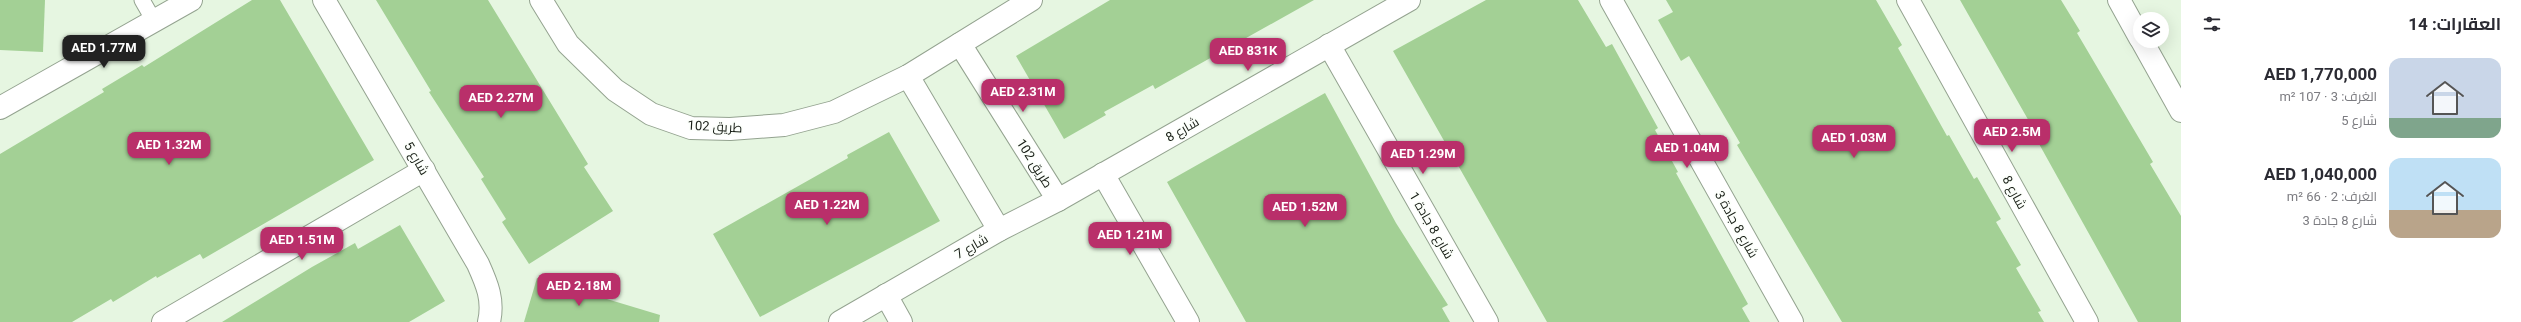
<!DOCTYPE html>
<html lang="ar">
<meta charset="utf-8">
<style>
body{margin:0;font-family:Roboto,Cairo,sans-serif;background:#f2f2f3;color:#2b2b33;direction:rtl;height:100vh;display:flex;flex-direction:column;font-size:15px;white-space:nowrap}
*{box-sizing:border-box;margin:0}
p{font-size:13px;color:#7c7c81}
.icon{flex:none;width:22px;height:22px;fill:none;stroke:currentColor;stroke-width:2;stroke-linecap:round;stroke-linejoin:round}
.map{position:relative;flex:1;overflow:hidden;direction:ltr}
.drawer{display:flex;flex-direction:column;background:#fff;width:340px}
.drawer>*{flex:none}
.tools{position:absolute;left:2133px;top:12px;display:grid;gap:8px}
.tools a{display:grid;place-items:center;width:36px;height:36px;border-radius:50%;background:#fff;box-shadow:0 4px 16px #0002;font-size:20px}
.price{position:absolute;translate:-50% -34px;padding:0 9px;border-radius:8px;background:#b92f6a;color:#fff;font-size:13px;line-height:26px;filter:drop-shadow(0 1px 2px #0008)}
.price::after{content:'';position:absolute;left:50%;top:24px;width:12px;height:9px;margin-left:-6px;background:inherit;clip-path:polygon(0 0,100% 0,50% 100%)}
.price.current{background:#222;color:#fff}
ul{padding:0;list-style:none}
li{display:flex;align-items:center;gap:12px;height:100px;padding:0 20px}
li span{display:grid;place-items:center;flex:none;width:112px;height:80px;border-radius:12px;color:#555}
li>.icon{margin-inline-start:auto}
span .icon{width:48px;height:48px;fill:#fffc;stroke-width:1}
li b{font-size:17px}
h2{display:flex;justify-content:space-between;align-items:center;height:48px;padding:0 20px;font-size:17px}
main{display:flex;flex:1;min-height:0}
.map>svg:first-child{display:block}
</style>
<main>
<section class="drawer">
<h2>العقارات: 14<svg class="icon" aria-label="filters" viewBox="0 0 24 24"><path d="M4 7h16M4 17h16"/><circle cx="9" cy="7" r="2"/><circle cx="15" cy="17" r="2"/></svg></h2>
<ul>
<li><span style="background:linear-gradient(#c9d6e8 75%,#7fa58c 0)"><svg class="icon" aria-label="home" viewBox="0 0 24 24"><path d="M3 11l9-7 9 7M6 9v11h12V9"/></svg></span><div><b>AED 1,770,000</b><p>الغرف: 3 · 107 m²</p><p>شارع 5</p></div></li>
<li><span style="background:linear-gradient(#bfe0f5 65%,#b9a48a 0)"><svg class="icon" aria-label="home" viewBox="0 0 24 24"><path d="M3 11l9-7 9 7M6 9v11h12V9"/></svg></span><div><b>AED 1,040,000</b><p>الغرف: 2 · 66 m²</p><p>شارع 8 جادة 3</p></div></li>
</ul>
</section>
<div class="map">
<svg width="2181" height="322" viewBox="0 0 2181 322">
<rect width="100%" height="100%" fill="#e6f6e1"/>
<g fill="#a3d095">
<polygon points="0,0 45,0 43,52 0,50"/>
<polygon points="252,0 280,0 374,160 203,259 200,254 157,278 156,276 113,302 111,299 72,322 0,322 0,154 104,92 102,89 142,65 144,67"/>
<polygon points="376,0 488,0 588,164 584,167 613,211 529,264 502,222 506,219 481,179 484,177 429,92 431,91"/>
<polygon points="1110,0 1314,0 1155,89 1153,85 1104,112 1106,115 1064,139 1016,56"/>
<polygon points="1486,0 1578,0 1606,47 1612,44 1658,128 1655,130 1678,172 1676,173 1748,304 1742,308 1750,322 1547,322 1393,51"/>
<polygon points="1666,0 1876,0 1902,45 1898,48 1947,136 1949,135 1974,179 1977,177 2001,219 1996,222 2021,265 2016,268 2041,311 2038,312 2044,322 1842,322 1737,145 1740,143 1689,56 1681,61 1658,20 1673,12"/>
<polygon points="1960,0 2061,0 2080,31 2077,33 2153,162 2150,164 2181,216 2181,322 2138,322 2028,124 2030,123"/>
<polygon points="1325,93 1396,223 1448,305 1442,308 1450,322 1246,322 1167,182"/>
<polygon points="889,132 940,221 760,317 713,234 848,158 847,155"/>
<polygon points="400,225 445,301 409,322 222,322 312,267 355,243 358,249"/>
<polygon points="537,278 660,315 659,322 524,322"/>
</g>
<g fill="none" stroke-linecap="round" stroke-linejoin="round">
<defs>
<polyline id="lane" points="142,0 154,21"/>
<g id="street">
<path d="M324 0 478 264C487 284 494 300 489 322"/>
<polyline points="541,0 568,44 615,90 651,114 691,128 730,129 784,125 834,112 908,76 1031,0"/>
<polyline points="1611,0 1792,322"/>
<polyline points="1908,0 2087,322"/>
<polyline points="960,44 1058,200"/>
<polyline points="1329,45 1487,322"/>
<polyline points="908,76 999,230"/>
<polyline points="0,108 191,0"/>
<polyline points="1103,174 1188,322"/>
<polyline points="886,295 901,322"/>
<polyline points="163,322 424,170"/>
<polyline points="840,322 999,230 1058,200 1409,0"/>
</g>
<g id="secondary">
<polyline points="2119,0 2140,38"/>
<polyline points="2142,41 2181,111"/>
</g>
</defs>
<use href="#lane" stroke="#94a390" stroke-width="17"/>
<use href="#street" stroke="#94a390" stroke-width="24"/>
<use href="#secondary" stroke="#94a390" stroke-width="24"/>
<use href="#lane" stroke="#fff" stroke-width="15"/>
<use href="#street" stroke="#fff" stroke-width="22"/>
<use href="#secondary" stroke="#fff" stroke-width="22"/>
</g>
<g text-anchor="middle" stroke-width="3.5" stroke-linejoin="round" paint-order="stroke">
<g font-size="13" fill="#181e16" stroke="#fcfffb">
<text transform="translate(715 126) rotate(3)" y="5">طريق 102</text>
<text transform="translate(1182 129) rotate(-30)" y="5">شارع 8</text>
<text transform="translate(417 158) rotate(60)" y="5">شارع 5</text>
<text transform="translate(1035 163) rotate(58)" y="5">طريق 102</text>
<text transform="translate(2015 192) rotate(61)" y="5">شارع 8</text>
<text transform="translate(1737 224) rotate(61)" y="5">شارع 8 جادة 3</text>
<text transform="translate(1432 225) rotate(60)" y="5">شارع 8 جادة 1</text>
<text transform="translate(971 246) rotate(-30)" y="5">شارع 7</text>
</g>
</g>
</svg>
<div class="tools">
<a><svg class="icon" aria-label="layers" viewBox="0 0 24 24"><path d="M12 4l9 5-9 5-9-5zM3 14l9 5 9-5"/></svg></a>
</div>
<b class="price current" style="left:104px;top:69px">AED 1.77M</b>
<b class="price" style="left:1248px;top:72px">AED 831K</b>
<b class="price" style="left:1023px;top:113px">AED 2.31M</b>
<b class="price" style="left:501px;top:119px">AED 2.27M</b>
<b class="price" style="left:2012px;top:153px">AED 2.5M</b>
<b class="price" style="left:1854px;top:159px">AED 1.03M</b>
<b class="price" style="left:169px;top:166px">AED 1.32M</b>
<b class="price" style="left:1687px;top:169px">AED 1.04M</b>
<b class="price" style="left:1423px;top:175px">AED 1.29M</b>
<b class="price" style="left:827px;top:226px">AED 1.22M</b>
<b class="price" style="left:1305px;top:228px">AED 1.52M</b>
<b class="price" style="left:1130px;top:256px">AED 1.21M</b>
<b class="price" style="left:302px;top:261px">AED 1.51M</b>
<b class="price" style="left:579px;top:307px">AED 2.18M</b>
</div>
</main>
